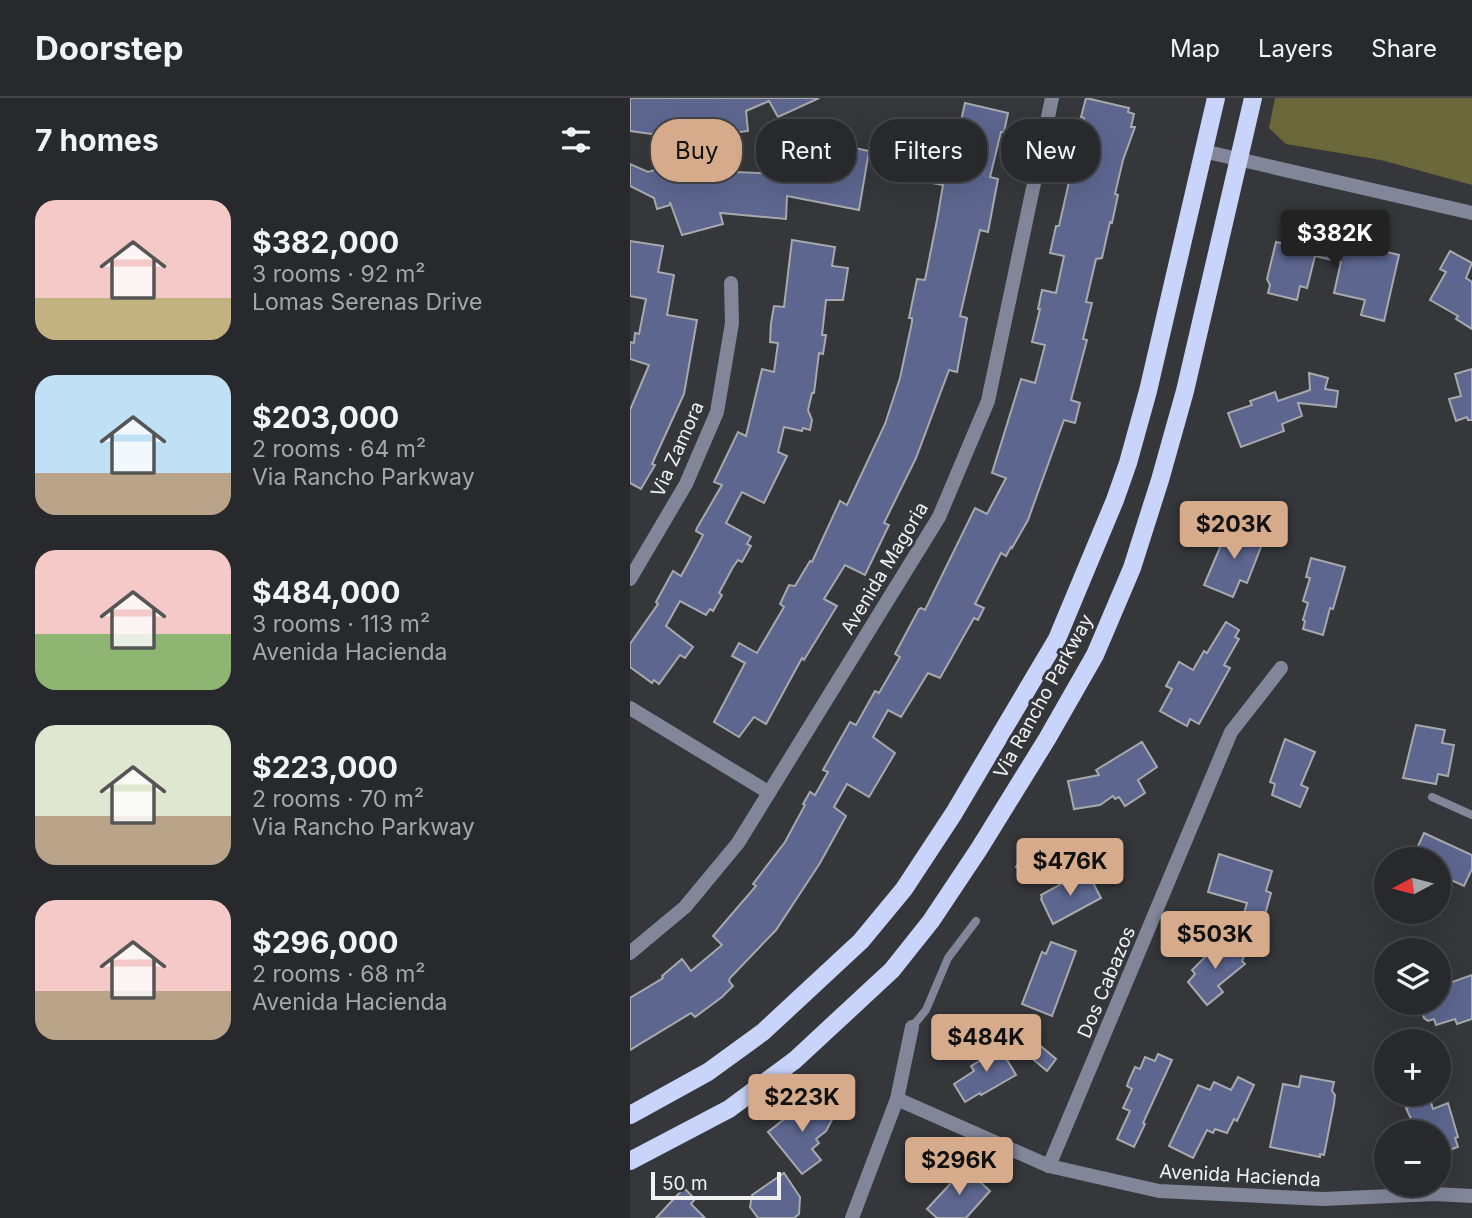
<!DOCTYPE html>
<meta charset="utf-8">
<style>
body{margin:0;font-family:Inter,sans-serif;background:#343538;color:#f1f3f6;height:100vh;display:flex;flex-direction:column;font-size:26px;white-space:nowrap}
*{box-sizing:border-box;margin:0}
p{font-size:23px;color:#a5a6a9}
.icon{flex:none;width:38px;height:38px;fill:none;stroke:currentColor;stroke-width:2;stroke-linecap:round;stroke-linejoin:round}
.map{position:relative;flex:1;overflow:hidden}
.details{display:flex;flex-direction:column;background:#28292c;width:630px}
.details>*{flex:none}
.hud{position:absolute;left:21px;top:21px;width:665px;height:63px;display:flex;gap:14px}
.needle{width:46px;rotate:263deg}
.controls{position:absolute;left:744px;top:749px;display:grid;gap:14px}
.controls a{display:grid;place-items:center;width:77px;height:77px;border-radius:50%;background:#28292c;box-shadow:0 7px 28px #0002,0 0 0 2px #444548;font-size:35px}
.scale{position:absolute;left:21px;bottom:18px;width:130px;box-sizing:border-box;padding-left:7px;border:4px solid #f0f1f3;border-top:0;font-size:19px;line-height:24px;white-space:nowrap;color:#f0f1f3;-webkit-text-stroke:5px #36373b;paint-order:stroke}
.price{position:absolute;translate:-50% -60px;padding:0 16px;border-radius:7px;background:#d6ab8b;color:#111;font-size:23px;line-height:46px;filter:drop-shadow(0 2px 4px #0008)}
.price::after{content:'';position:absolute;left:50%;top:42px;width:21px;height:16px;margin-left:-10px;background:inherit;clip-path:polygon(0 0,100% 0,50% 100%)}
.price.selected{background:#222;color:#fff}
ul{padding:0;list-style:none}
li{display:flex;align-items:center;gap:21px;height:175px;padding:0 35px}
li span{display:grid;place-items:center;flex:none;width:196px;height:140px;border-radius:21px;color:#555}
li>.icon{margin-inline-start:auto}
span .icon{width:84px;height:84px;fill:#fffc;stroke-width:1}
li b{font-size:30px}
h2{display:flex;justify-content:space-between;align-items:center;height:84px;padding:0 35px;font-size:30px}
.pill{padding:0 24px;border-radius:28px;background:#28292c;box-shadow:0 7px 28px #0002,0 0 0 2px #444548;font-size:24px;line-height:63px}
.pill.selected{background:#d6ab8b;color:#111}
header{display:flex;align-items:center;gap:42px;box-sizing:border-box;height:98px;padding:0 35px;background:#28292c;border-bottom:2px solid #444548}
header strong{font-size:33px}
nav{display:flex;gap:38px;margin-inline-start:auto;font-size:24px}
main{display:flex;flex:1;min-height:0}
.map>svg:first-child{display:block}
</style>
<header>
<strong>Doorstep</strong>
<nav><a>Map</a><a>Layers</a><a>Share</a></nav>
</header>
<main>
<section class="details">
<h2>7 homes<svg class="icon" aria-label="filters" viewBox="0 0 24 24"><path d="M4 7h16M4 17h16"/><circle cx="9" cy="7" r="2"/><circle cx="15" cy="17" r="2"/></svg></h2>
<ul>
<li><span style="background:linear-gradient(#f6c9c9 70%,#c2b280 0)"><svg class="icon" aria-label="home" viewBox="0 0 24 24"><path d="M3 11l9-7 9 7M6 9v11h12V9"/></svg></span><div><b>$382,000</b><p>3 rooms · 92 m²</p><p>Lomas Serenas Drive</p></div></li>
<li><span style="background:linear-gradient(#bfe0f5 70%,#b9a48a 0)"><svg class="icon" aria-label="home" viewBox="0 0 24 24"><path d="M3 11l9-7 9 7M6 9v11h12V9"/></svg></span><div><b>$203,000</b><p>2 rooms · 64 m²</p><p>Via Rancho Parkway</p></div></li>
<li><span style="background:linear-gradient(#f6c9c9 60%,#8fb573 0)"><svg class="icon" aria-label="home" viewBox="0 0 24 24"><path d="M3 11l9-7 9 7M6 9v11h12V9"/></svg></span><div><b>$484,000</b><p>3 rooms · 113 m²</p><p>Avenida Hacienda</p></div></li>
<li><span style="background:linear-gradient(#dfe7d0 65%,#b9a48a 0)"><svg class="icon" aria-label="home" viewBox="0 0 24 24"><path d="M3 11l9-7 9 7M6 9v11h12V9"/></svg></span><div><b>$223,000</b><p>2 rooms · 70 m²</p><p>Via Rancho Parkway</p></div></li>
<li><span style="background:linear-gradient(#f6c9c9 65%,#b9a48a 0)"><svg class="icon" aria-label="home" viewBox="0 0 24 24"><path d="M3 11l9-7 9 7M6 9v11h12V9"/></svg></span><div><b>$296,000</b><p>2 rooms · 68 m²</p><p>Avenida Hacienda</p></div></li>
</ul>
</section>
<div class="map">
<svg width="842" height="1120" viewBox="0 0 842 1120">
<rect width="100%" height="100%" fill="#36373b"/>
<polygon fill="#6a683a" points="645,0 842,0 842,87 751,62 656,46 639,30"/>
<g fill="#5c668f" stroke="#a7a9ad" stroke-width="2">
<polygon points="0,0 189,0 148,19 139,3 116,13 118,33 81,38 81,41 67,43 66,34 38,30 37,38 0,33"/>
<polygon points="456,0 499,10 498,14 504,16 501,29 505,29 493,62 485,96 488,97 482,125 480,124 472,160 466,161 456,204 462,205 453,241 457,242 441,302 450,305 445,325 434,322 398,422 382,450 381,449 376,458 371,455 345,506 354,510 348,522 344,520 310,580 298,575 271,619 258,612 243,639 265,655 239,699 217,686 204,709 216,718 190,765 146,832 100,880 99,883 103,888 92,899 65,919 61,915 0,952 0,900 33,880 32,878 52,861 61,873 92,847 83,838 126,788 123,786 155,744 175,707 173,706 180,694 185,697 198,674 193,672 220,624 226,627 245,593 249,595 270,559 265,556 282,524 289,511 291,510 295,512 345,410 357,416 376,380 362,375 391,281 405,285 415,247 402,244 410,211 408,211 412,192 426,195 434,158 420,155 426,128 429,128 439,84 437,81 454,20 451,19"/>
<polygon points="335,5 378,15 374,34 371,34 360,79 368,81 358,134 350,132 330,218 337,220 327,274 319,272 286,360 254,425 259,427 235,477 215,467 194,501 207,508 174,562 172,560 136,626 124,619 109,639 84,624 115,565 102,558 109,545 127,555 154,509 150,506 159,487 165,488 180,463 182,464 210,403 217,407 255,326 270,280 282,224 282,220 279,220 287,181 295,182 307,122 313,87 302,85 310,46 317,48 319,39 327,41"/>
<polygon points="191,43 239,53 229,112 157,98 156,121 90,115 93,126 52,137 40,104 40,107 27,111 24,100 0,88 0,66 18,74 42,67 46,80 77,71 81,80 105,74 171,77 181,80"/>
<polygon points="659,130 709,144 710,141 738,147 738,149 769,157 754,223 731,217 735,202 704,195 711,164 685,158 677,190 670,188 667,202 638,195 640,187 637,181 646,144 655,146"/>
<polygon points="162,142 205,149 202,168 218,170 213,202 196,202 192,237 196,237 193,256 189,255 184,295 182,295 178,312 182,322 180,332 173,330 172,333 154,329 148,354 157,358 134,405 112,394 96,425 121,439 117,446 121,448 112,464 108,462 103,469 89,495 92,497 83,513 80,511 76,517 50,503 36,528 63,549 55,560 50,557 29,586 24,582 22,585 0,569 0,546 28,506 26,504 43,473 51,478 63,456 73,437 66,433 67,430 92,387 84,384 108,334 116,338 132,271 144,274 148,245 140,244 141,225 144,208 154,209"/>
<polygon points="0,143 33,148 28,174 44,177 37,217 67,222 54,296 22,366 25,367 11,391 0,385 0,312 19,267 0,261 0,244 4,245 5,235 9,236 16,201 0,198"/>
<polygon points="820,153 842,165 836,180 842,184 842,231 826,221 828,218 800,202 816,174 810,171"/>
<polygon points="842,271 842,322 838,322 837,319 826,323 819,301 831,298 825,276"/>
<polygon points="679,275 698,280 695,291 708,293 706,309 668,305 672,318 652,326 654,333 611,349 598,315 622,307 620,303 645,294 648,303 680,292"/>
<polygon points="600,426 634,441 617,485 610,482 603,499 574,487"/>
<polygon points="681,460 715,469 703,511 700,510 693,537 673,531 675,523 673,522 678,505 673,503 680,480 676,479"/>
<polygon points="596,524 609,532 605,539 609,541 594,567 600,570 569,626 560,621 557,628 530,613 542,591 536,588 549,564 563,572 574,553 577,555"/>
<polygon points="786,627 815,632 812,645 824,647 818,678 808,676 806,686 773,680"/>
<polygon points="655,641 685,654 671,687 678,690 670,709 642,697 645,686 640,684"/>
<polygon points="512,644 527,669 508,682 515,695 495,708 489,699 485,701 483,698 470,707 444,711 438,683 469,677 466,672"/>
<polygon points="794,735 842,757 842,771 834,788 808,776 808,761 782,761"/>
<polygon points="395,755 411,766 401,779 386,769"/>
<polygon points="589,756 642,773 636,793 641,795 631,831 611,825 617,805 578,794"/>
<polygon points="459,777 471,800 423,826 411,801 412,800 411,797 442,780 445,785"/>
<polygon points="591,843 598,845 607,856 615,856 612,863 615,866 588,888 593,894 577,907 558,884 565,876 562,872"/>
<polygon points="421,844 446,853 422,918 392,906 412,854 416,856"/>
<polygon points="842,877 842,921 827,926 825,921 806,927 804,921 798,923 794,920 788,905 808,905 808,889"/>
<polygon points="387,928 426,961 417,973 378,940"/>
<polygon points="367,945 386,977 351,997 350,995 335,1004 324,986 344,973 341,968 359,957 356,951"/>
<polygon points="528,956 542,962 513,1025 515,1026 504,1049 487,1041 500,1013 493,1010 502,991 497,988 499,982 505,969 510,971 515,959 525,963"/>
<polygon points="671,978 704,984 702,993 705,997 704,1006 694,1057 690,1056 690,1059 640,1049 653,986 669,989"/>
<polygon points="608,979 624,987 607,1023 604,1021 597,1035 585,1031 583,1035 577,1032 563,1060 539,1048 568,987 580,992 584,984 601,992"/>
<polygon points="800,1001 803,1011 818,1005 828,1039 825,1040 828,1049 808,1056 808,1034 787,1034 776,1010"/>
<polygon points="177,1003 181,1008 190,1005 203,1020 196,1033 186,1041 189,1045 182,1051 191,1062 172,1076 138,1034"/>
<polygon points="335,1070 360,1093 336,1120 307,1120 297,1111"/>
<polygon points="154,1075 170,1099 169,1116 164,1120 128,1120 120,1109 122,1097"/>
<polygon points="54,1090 65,1101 61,1106 75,1120 26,1120"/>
</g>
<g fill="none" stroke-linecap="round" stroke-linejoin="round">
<g stroke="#818699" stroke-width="8">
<polyline points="802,699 842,717"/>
<polyline points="282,929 296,912 318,860 346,823"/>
</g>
<g stroke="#818699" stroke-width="14">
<polyline points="573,53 842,115"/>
<polyline points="0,481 56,386 87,314 102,225 101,185"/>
<polyline points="0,610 138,694"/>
<polyline points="0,855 55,809 108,745 309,419 358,303 422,0"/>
<polyline points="267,1001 419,1068 529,1093 693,1101 806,1096 842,1098"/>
<polyline points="419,1068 601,634 651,570"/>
<polyline points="222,1120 267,1001 282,929"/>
</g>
<g stroke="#c9d4fb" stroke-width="18">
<polyline points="0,1017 78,974 133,934 231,843 274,791 324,715 427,541 485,402 498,365 518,293 586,0"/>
<polyline points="0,1063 99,1011 165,962 262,872 301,823 349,751 417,641 465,557 502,470 530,382 555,293 623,0"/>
</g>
</g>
<g text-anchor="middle" stroke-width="6" stroke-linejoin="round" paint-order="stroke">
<g font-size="19" fill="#f0f1f3" stroke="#36373b">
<text transform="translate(47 351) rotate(-66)" y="7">Via Zamora</text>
<text transform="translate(254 470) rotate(-59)" y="7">Avenida Magoria</text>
<text transform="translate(413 598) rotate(-61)" y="7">Via Rancho Parkway</text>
<text transform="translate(476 884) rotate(-67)" y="7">Dos Cabazos</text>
<text transform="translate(610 1077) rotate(3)" y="7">Avenida Hacienda</text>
</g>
</g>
</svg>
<div class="controls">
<a><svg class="needle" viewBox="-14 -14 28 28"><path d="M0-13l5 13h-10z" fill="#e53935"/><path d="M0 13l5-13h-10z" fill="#a5a6a9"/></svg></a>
<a><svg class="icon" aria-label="layers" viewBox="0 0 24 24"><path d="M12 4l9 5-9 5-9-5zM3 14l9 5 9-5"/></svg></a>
<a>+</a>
<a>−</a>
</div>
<div class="scale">50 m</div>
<b class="price selected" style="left:705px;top:172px">$382K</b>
<b class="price" style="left:604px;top:463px">$203K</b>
<b class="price" style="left:440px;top:800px">$476K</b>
<b class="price" style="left:585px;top:873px">$503K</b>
<b class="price" style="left:356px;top:976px">$484K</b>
<b class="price" style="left:172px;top:1036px">$223K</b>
<b class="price" style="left:329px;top:1099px">$296K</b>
<div class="hud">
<a class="pill selected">Buy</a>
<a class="pill">Rent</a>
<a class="pill">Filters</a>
<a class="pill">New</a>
</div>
</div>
</main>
